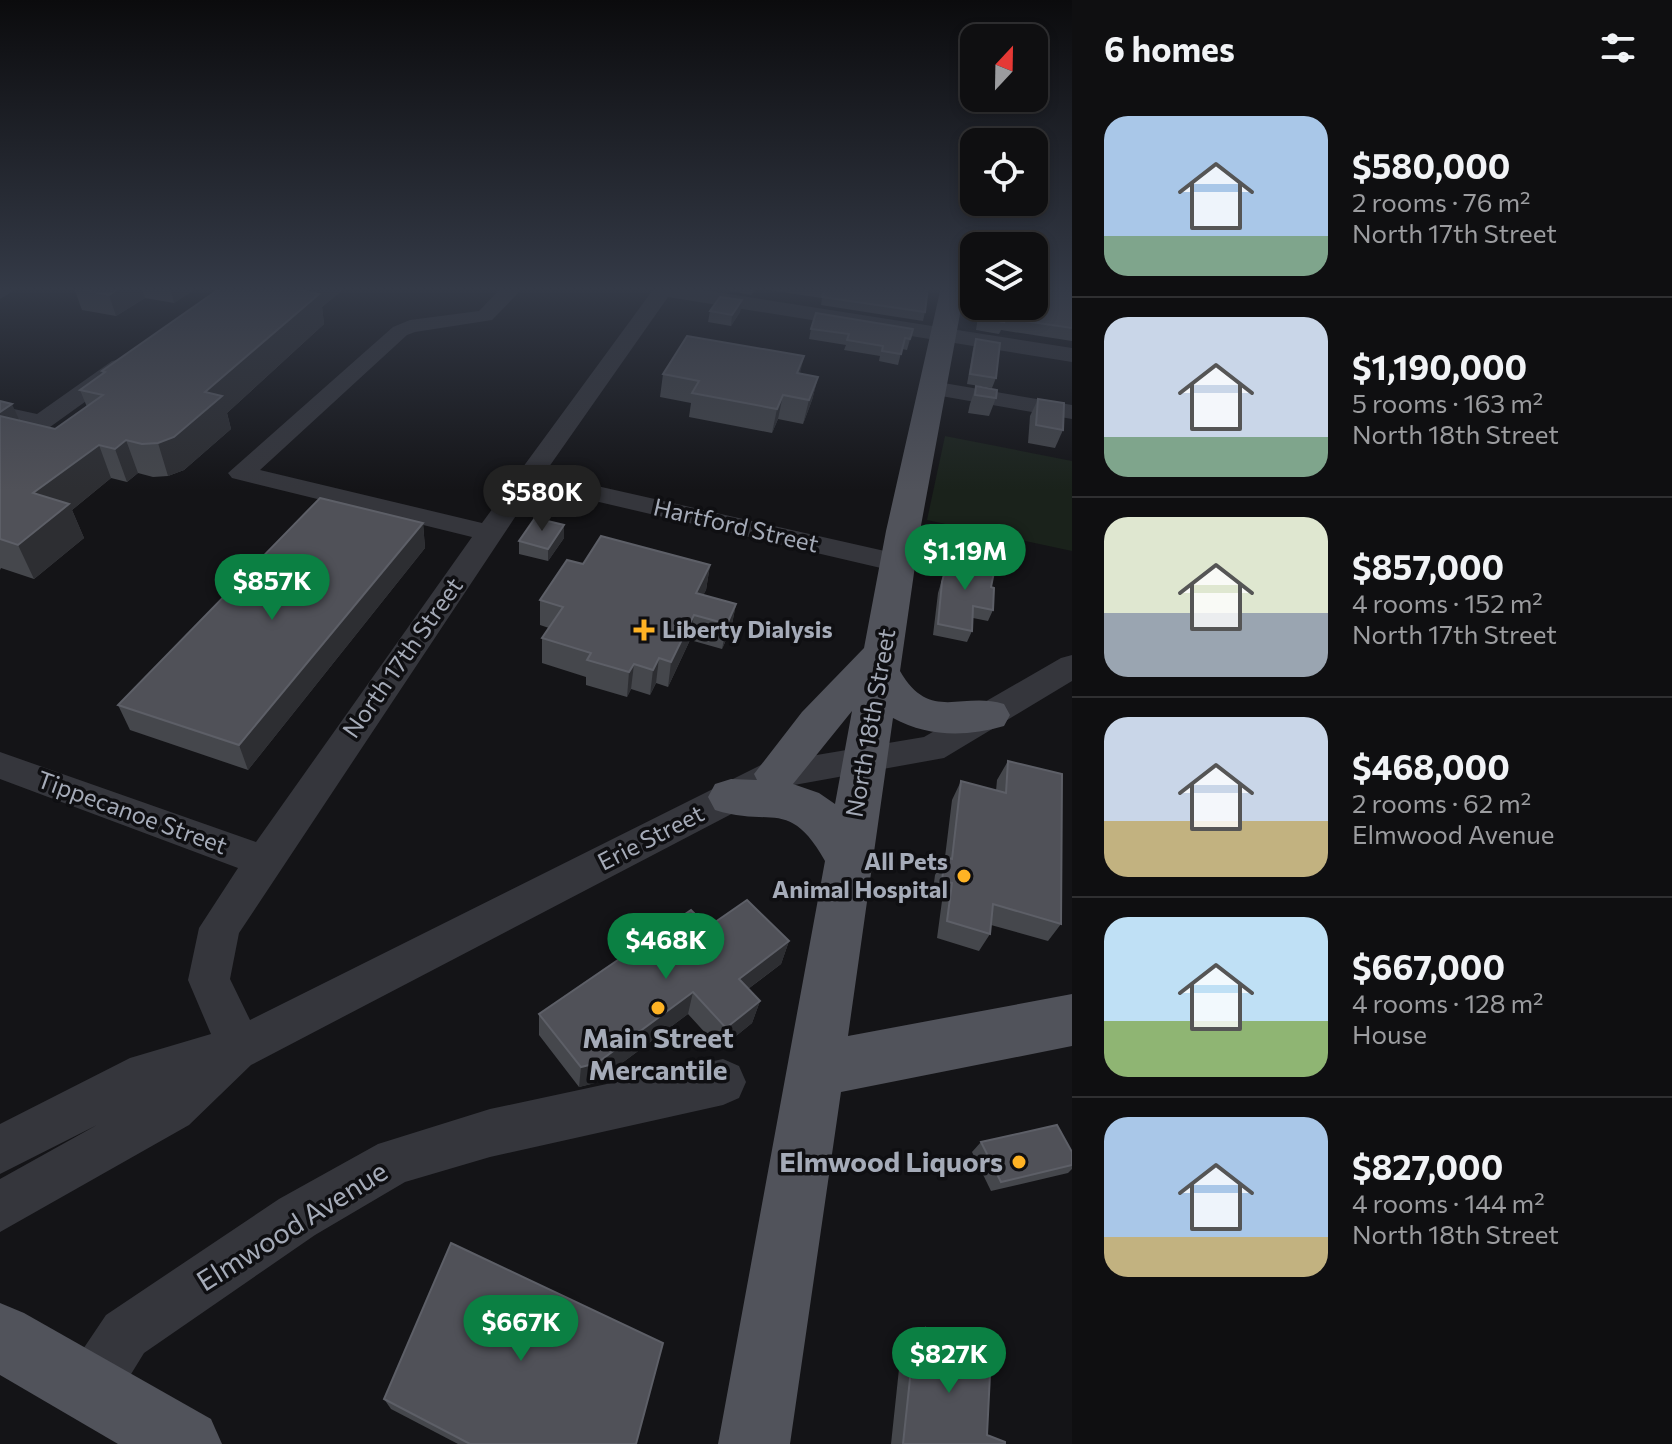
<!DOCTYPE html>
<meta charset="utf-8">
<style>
body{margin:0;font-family:Commissioner,sans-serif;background:#18181a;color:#f1f3f6;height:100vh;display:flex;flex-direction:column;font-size:30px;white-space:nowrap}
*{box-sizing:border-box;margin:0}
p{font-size:26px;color:#9b9c9f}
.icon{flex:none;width:44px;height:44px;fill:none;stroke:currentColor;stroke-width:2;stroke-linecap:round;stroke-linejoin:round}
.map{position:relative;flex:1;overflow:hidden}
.sheet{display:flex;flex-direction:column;background:#0f0f11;width:600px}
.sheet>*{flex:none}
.needle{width:52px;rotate:22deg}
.fabs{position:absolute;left:960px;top:24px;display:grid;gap:16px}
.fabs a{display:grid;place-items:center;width:88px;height:88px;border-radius:16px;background:#0f0f11;box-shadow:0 4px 12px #0003,0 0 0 2px #2f2f31;font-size:40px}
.price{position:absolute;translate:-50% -68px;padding:0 18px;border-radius:28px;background:#0b8043;color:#fff;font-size:26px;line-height:52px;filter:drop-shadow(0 2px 4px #0008)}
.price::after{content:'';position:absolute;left:50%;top:48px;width:24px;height:18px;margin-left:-12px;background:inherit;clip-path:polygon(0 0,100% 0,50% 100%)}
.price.selected{background:#222;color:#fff}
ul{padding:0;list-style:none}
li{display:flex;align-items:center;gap:24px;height:200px;padding:0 32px}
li+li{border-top:2px solid #2f2f31}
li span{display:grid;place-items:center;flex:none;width:224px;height:160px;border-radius:24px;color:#555}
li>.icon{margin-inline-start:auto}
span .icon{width:96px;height:96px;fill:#fffc;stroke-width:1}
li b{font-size:34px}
h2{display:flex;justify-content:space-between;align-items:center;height:96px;padding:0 32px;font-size:34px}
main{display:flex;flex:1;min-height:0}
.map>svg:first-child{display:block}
</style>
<main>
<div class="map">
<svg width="1072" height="1444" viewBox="0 0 1072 1444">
<rect width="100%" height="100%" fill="#141417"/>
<polygon fill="#1a221b" points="945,436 1072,461 1072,551 927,520"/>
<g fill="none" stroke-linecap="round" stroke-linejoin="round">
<g fill="#35363c" fill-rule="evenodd">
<polygon points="0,287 20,287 0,299"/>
<polygon points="502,287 524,287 492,320 415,332 407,335 260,470 482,523 655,287 684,287 1072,348 1072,362 668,297 544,474 898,554 908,557 912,563 908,569 898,572 535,487 239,933 230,979 250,1020 763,764 924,737 1061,658 1072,655 1072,681 944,758 783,787 251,1065 189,1125 0,1232 0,1179 97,1125 0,1174 0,1124 130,1058 211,1034 188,980 199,928 238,868 0,779 0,752 256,842 472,537 232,478 228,473 393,327 410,320 479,311"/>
<polygon points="120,359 128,361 131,366 128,371 50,427 41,429 0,420 0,406 37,414 112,361"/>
<polygon points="932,381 1072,405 1072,419 924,393 921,388 924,383"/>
<polygon points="723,1059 739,1066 746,1082 739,1098 723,1105 490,1157 405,1182 315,1235 144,1353 109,1410 89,1418 69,1410 61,1390 69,1370 106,1315 279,1199 378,1144 490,1109"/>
</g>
<g fill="#51535b" fill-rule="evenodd">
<path d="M941 287H965L920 531 900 671C930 723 961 691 1004 704L1010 715 1004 726C966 737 928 737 893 718L848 1036 1072 994V1046L841 1092 790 1444H718L825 861C789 797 771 828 715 810L708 797 715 784 731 779 757 780 754 774 802 712 864 648 886 531ZM852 711 835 804 819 793 793 784Z"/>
<polygon points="0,1303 24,1313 211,1419 222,1444 118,1444 0,1375"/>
</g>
</g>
<g fill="#45474c">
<polygon points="75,287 198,287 174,303 145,298 116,316 82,310 74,288"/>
<polygon points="222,287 346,287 322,307 324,324 227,413 231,429 184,470 168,476 153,477 138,473 127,482 111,478 72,510 84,538 34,579 1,568 0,570 0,401 20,420 55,429 87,407 80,390 103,374 102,371"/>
<polygon points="730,287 928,287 925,312 923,321 821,305 822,298 756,288 751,295 730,291"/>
<polygon points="1072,287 1072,341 1001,330 999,334 976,330 978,317 982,306 1034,306"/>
<polygon points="742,300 740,312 731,326 708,322 710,311"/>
<polygon points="811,329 913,329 907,350 902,349 898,365 879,361 880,356 844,350 846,345 809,339"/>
<polygon points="976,339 996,378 992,388 967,384 973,349"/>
<polygon points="663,374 800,374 818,377 812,400 803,424 778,419 772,433 689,417 691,403 660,397"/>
<polygon points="976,386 996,398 989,416 968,413 970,404"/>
<polygon points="1038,399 1063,430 1055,448 1028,443 1030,416"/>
<polygon points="423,523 425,548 248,770 130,730 118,705"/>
<polygon points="564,525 564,538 548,561 519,554 519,541"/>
<polygon points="949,556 991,587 993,610 988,621 973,618 972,631 967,642 933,635 938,593"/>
<polygon points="583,564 710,565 706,590 703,595 736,604 731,629 722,649 690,640 668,687 656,683 650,695 631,689 627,697 586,685 586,677 542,663 542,638 549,628 540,625 540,600"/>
<polygon points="1008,761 1061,924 1048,941 991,925 990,934 979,951 937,938 942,901 932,898 935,875 945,857 952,800 961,781 996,791 997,780"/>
<polygon points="708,927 789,941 781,964 748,989 760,1001 752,1023 720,1049 688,1014 595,1083 579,1087 539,1035 539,1014"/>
<polygon points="981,1142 1072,1152 1072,1169 1068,1173 991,1191 972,1152"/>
<polygon points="926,1328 987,1435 1005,1444 891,1444 899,1369 911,1361 913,1337"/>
<polygon points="384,1399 636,1444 458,1444 391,1409"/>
</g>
<g fill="#2d2e32">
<polygon points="120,287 141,287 145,298 116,316 109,295"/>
<polygon points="170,287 198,287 174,303"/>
<polygon points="304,287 346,287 322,307 324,324 227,413 231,429 184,470 168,476 158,443"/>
<polygon points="742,300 740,312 731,326 732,315"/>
<polygon points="804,356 799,378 797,373"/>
<polygon points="818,377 812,400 803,424 809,400"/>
<polygon points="783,395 778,419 772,433 777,409"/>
<polygon points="12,404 27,437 0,424 0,412"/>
<polygon points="126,440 138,473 127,482 115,449"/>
<polygon points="99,445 111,478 72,510 84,538 34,579 18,545 33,493"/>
<polygon points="423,523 425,548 248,770 239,745"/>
<polygon points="564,525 564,538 548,561 548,549"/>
<polygon points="710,565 706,590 692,618 696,593"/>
<polygon points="736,604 731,629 722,649 727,624"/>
<polygon points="694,615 690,640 668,687 671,662"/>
<polygon points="659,658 656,683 650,695 653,670"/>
<polygon points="634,664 631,689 627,697 629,672"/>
<polygon points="789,941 781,964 732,1001 739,979"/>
<polygon points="693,992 688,1014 595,1083 579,1087 581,1067"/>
<polygon points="760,1001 752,1023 720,1049 726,1028"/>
</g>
<g fill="#505158" stroke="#5d5f67" stroke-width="2">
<polygon points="75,287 120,287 109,295 74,288"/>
<polygon points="222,287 304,287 300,290 319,294 205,392 222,396 174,437 158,443 142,444 126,440 115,449 99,445 33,493 69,504 18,545 0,539 0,416 55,429 103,395 80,390 105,372 102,371"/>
<polygon points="806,287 928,287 925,312 822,297 825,290"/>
<polygon points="1034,287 1072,287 1072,328 1004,318 1004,322 980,318 982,306 1034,306"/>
<polygon points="720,297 742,300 732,315 710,311"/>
<polygon points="816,313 913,329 910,339 905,338 901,354 882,351 883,346 847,340 849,334 811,329"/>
<polygon points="687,336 804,356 797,373 818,377 809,400 783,395 777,409 692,393 699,381 663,374"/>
<polygon points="976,339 1000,343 996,378 970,374"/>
<polygon points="976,386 997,390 996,398 975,395"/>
<polygon points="1038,399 1064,403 1063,430 1036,425"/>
<polygon points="0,401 12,404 0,412"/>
<polygon points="320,498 423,523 239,745 118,705"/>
<polygon points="535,518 564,525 548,549 519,541"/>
<polygon points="601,536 710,565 696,593 736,604 727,624 694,615 671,662 659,658 653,670 634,664 629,672 587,660 591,653 542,638 563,607 540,600 567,560 583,564"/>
<polygon points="949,556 995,567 991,587 994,588 993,610 973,606 972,631 938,624 942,582"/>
<polygon points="1008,761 1062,774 1061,924 993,904 990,934 947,921 952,883 942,880 945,857 952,859 961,781 1006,793"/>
<polygon points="747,900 789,941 739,979 760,1001 726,1028 693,992 597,1063 581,1067 539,1014 691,910 708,927"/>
<polygon points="1057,1125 1072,1152 1072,1165 1001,1182 981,1142"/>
<polygon points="451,1243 663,1343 636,1444 470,1444 384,1399"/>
<polygon points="926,1328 991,1354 987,1435 1005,1442 1005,1444 903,1444 912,1360 923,1365"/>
</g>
<linearGradient id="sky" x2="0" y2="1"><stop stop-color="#0b0b0d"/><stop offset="0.59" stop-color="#343a47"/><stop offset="1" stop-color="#343a47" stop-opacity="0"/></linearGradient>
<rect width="1072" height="490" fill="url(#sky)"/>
<g fill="#ffb324" stroke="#0f0f12" stroke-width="3">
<path d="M640 618h8v8h8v8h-8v8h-8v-8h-8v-8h8z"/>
<circle cx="964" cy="876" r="8"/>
<circle cx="658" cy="1008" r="8"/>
<circle cx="1019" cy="1162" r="8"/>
</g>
<g text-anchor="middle" stroke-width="7" stroke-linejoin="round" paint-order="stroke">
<g font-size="24" fill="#a5abb8" stroke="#0f0f12">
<text transform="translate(736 526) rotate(13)" y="8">Hartford Street</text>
<text transform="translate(403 658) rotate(-55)" y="8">North 17th Street</text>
<text transform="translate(871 723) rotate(-80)" y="8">North 18th Street</text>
<text transform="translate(132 813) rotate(20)" y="8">Tippecanoe Street</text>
<text transform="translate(651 838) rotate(-27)" y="8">Erie Street</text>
</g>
<g font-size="24" font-weight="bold" fill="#a5abb8" stroke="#0f0f12" text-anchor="start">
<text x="662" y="638">Liberty Dialysis</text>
<text x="948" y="870" text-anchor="end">All Pets<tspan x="948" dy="28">Animal Hospital</tspan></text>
</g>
<g font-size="28" font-weight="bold" fill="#a5abb8" stroke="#0f0f12">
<text x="658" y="1048">Main Street<tspan x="658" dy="32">Mercantile</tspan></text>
<text x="1003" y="1172" text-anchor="end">Elmwood Liquors</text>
</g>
<g font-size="28" fill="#a5abb8" stroke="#0f0f12">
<text transform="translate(292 1226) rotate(-32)" y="10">Elmwood Avenue</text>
</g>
</g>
</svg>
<div class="fabs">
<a><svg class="needle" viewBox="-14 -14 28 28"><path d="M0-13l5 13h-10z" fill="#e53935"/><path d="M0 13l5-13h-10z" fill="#9b9c9f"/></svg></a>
<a><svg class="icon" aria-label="locate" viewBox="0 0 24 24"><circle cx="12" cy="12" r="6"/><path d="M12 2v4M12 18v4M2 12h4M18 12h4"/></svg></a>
<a><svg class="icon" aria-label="layers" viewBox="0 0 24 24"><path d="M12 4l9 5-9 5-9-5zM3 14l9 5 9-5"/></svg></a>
</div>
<b class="price selected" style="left:542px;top:533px">$580K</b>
<b class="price" style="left:965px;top:592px">$1.19M</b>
<b class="price" style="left:272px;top:622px">$857K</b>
<b class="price" style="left:666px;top:981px">$468K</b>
<b class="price" style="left:521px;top:1363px">$667K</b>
<b class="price" style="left:949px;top:1395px">$827K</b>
</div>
<section class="sheet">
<h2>6 homes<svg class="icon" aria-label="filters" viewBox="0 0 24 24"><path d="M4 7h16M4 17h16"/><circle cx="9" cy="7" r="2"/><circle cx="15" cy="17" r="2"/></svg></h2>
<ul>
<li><span style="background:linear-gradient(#a9c7e8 75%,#7fa58c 0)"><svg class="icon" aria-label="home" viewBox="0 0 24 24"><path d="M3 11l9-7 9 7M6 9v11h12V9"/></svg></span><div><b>$580,000</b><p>2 rooms · 76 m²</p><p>North 17th Street</p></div></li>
<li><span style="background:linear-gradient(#c9d6e8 75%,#7fa58c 0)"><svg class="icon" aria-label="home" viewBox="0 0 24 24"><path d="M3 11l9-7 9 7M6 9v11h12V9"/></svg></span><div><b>$1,190,000</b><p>5 rooms · 163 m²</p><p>North 18th Street</p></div></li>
<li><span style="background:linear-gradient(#dfe7d0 60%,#9aa5b1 0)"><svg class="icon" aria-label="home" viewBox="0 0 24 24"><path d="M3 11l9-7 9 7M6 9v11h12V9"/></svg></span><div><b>$857,000</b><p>4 rooms · 152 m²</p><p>North 17th Street</p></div></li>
<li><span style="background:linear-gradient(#c9d6e8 65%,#c2b280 0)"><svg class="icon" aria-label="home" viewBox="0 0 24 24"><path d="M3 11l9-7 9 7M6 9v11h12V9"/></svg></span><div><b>$468,000</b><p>2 rooms · 62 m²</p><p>Elmwood Avenue</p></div></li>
<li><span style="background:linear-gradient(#bfe0f5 65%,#8fb573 0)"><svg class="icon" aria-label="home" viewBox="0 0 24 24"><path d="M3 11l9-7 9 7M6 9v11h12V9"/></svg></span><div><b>$667,000</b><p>4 rooms · 128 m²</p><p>House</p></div></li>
<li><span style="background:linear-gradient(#a9c7e8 75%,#c2b280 0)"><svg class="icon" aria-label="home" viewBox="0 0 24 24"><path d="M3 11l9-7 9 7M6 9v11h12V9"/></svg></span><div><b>$827,000</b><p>4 rooms · 144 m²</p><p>North 18th Street</p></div></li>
</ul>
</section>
</main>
